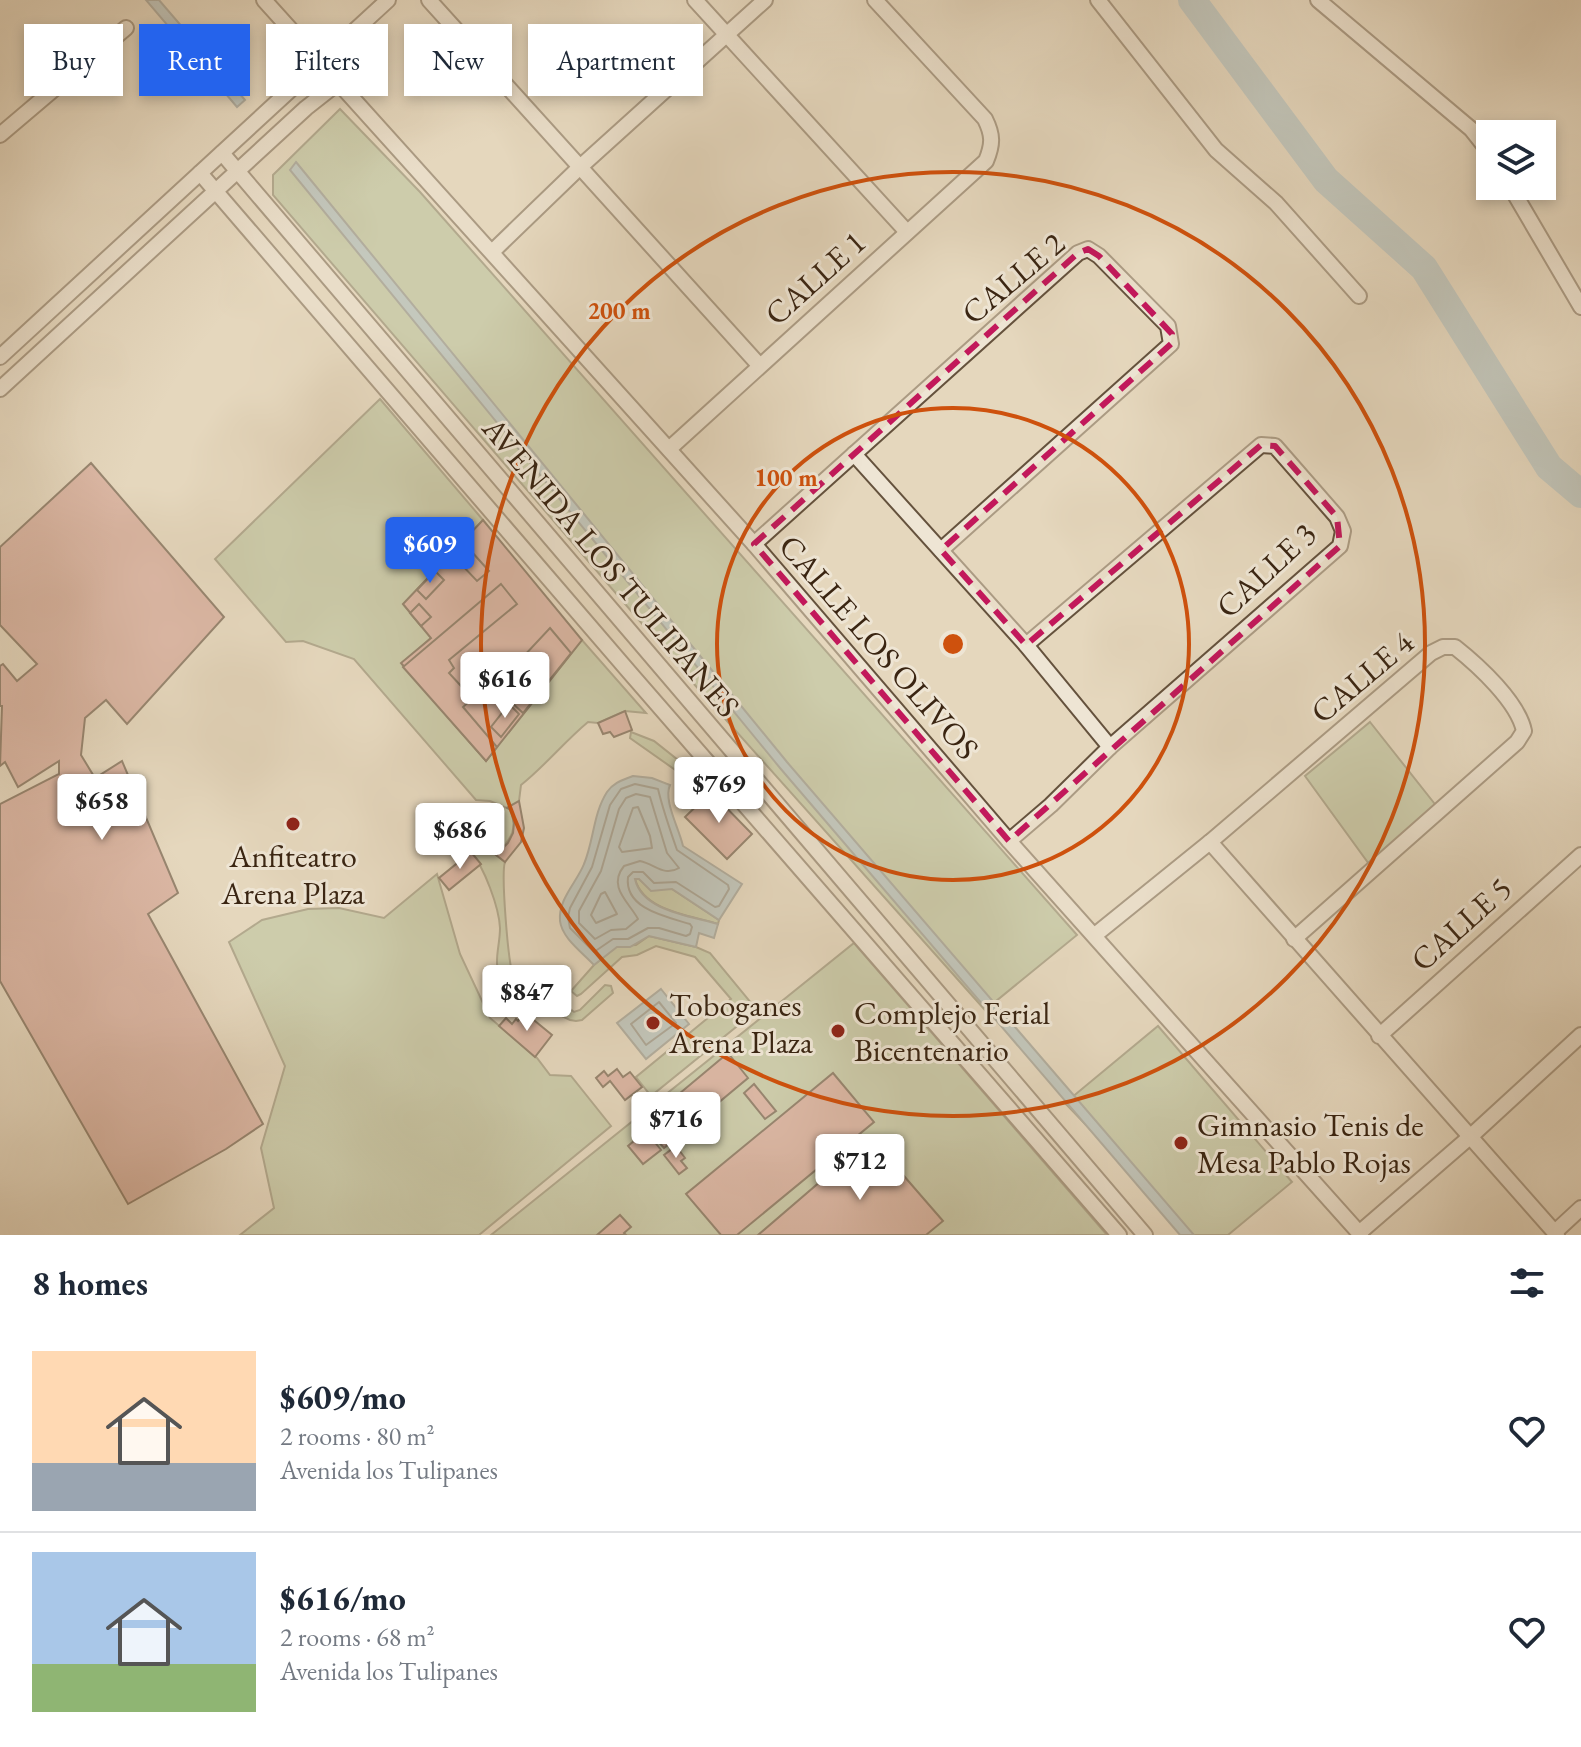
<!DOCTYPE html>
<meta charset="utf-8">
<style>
body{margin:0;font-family:"EB Garamond",serif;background:#f6f6f7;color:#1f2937;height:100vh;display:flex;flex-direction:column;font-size:30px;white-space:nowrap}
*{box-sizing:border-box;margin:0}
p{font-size:26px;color:#747a83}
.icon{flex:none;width:44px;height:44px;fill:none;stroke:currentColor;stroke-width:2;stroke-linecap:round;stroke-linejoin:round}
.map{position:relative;height:1235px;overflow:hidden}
.side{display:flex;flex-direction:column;background:#fff;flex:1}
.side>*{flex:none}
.hud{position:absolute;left:24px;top:24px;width:800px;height:72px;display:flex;gap:16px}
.tools{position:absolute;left:1476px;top:120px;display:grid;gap:16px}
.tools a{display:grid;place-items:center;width:80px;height:80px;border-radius:0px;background:#fff;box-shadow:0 4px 12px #0003;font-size:40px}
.price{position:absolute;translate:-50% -68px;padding:0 18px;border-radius:8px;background:#fff;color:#222;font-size:26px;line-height:52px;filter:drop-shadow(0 2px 4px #0008)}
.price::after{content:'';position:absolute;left:50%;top:48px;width:24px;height:18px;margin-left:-12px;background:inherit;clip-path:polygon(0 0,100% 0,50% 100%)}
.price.selected{background:#2563eb;color:#fff}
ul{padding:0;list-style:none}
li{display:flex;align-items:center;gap:24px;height:200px;padding:0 32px}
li+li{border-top:2px solid #e0e1e3}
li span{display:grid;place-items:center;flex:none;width:224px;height:160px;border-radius:0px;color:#555}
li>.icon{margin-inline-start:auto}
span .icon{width:96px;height:96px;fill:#fffc;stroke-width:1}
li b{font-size:34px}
h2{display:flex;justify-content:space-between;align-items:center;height:96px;padding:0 32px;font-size:34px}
.tag{padding:0 28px;border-radius:0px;background:#fff;box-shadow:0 4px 12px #0003;font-size:28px;line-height:72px}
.tag.selected{background:#2563eb;color:#fff}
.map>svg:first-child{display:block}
</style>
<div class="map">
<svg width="1581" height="1235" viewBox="0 0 1581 1235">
<rect width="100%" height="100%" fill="#e5d7bd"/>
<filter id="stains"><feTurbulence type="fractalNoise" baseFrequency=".0025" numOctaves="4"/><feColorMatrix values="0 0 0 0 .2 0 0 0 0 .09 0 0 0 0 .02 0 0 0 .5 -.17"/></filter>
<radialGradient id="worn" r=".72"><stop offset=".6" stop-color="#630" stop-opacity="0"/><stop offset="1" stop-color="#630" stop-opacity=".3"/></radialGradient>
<g fill="#b0bf95" stroke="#757254" stroke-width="2">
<polygon points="340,109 420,192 1077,935 985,1010 694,684 273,195 273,175"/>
<path d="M380 399 483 520 403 604 431 638 402 664 486 761 582 640 646 713 625 711 598 723 588 722C564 742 546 765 521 785L519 801 508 807C520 826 511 840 496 855L505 862C501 873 508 967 514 978L504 983C491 965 500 949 500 928 499 907 484 867 471 852L478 841C489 842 492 838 499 829L495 810 505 807 490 801 476 800 354 659 303 641 286 642 215 559Z"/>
<polygon points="1370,722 1438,808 1369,864 1305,776"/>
<polygon points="631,732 654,741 702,779 703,784 698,786 630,738"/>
<polygon points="437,874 460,954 490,1018 537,1058 550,1075 571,1076 611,1126 479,1235 240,1235 274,1208 261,1148 285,1066 229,942 262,920 308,909 339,908 384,918"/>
<path d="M635 879H639C655 893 652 888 672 889L719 920 718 924C689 915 644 911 635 879Z"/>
<polygon points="649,936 696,947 710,953 757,1010 651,1096 636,1077 731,999 695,957 656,946 637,955 622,957 581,994 577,996 571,991 594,965 617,946 636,945"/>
<polygon points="854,943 1107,1235 491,1235"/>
<polygon points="518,984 534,995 563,1003 574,1012 580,1010 605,985 611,986 613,993 582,1020 576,1021 570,1020 512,992"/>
<polygon points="1158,1026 1292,1182 1228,1235 1192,1235 1065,1103"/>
</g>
<g fill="#9cb6bc" stroke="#757c78" stroke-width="2">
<polygon points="146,0 159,0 245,100 237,107"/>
<polygon points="296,162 787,762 1194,1235 1180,1235 780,768 290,170"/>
<path d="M633 776 652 778 670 785C663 800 679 828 683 846L742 884 719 920 672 889 651 891 639 879H635C642 911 691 916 718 924L714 938 699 933 696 947 649 936 630 947H617L594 965C582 952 562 938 560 921 558 899 577 882 584 864 594 840 593 814 607 792 614 782 623 780 633 776Z"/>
<polygon points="661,989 689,1024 646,1059 617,1023"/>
</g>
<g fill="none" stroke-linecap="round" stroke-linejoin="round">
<g stroke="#6b6e67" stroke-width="2">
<path d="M635 784 658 789C663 810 670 830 677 850L728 885 729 889 719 906 715 907 676 882 654 883 643 872H633L628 877C624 909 667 917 690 924L692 927 690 934 686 936 659 928H648L628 939H613L594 952 570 928 568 917 570 908 592 867 610 805 621 789Z"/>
<path d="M636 794 650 797 667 853 679 868C664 877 655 864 640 861L624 866C607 887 629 902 638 919L626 929 611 930 595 939 579 923V911L601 871 619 809 626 798Z"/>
<polygon points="638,807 650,836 652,848 622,852 619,847 633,808"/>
<polygon points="605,892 617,914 596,923 591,915 601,894"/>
<polygon points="659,1002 676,1023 646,1045 631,1024"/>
</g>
<polyline stroke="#9cb6bc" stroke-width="28" points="1192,0 1326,180 1424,268 1549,467 1581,494"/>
</g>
<g fill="#ce9186" stroke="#3a2512" stroke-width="2">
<polygon points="91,463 224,617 127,724 106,700 85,718 81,755 95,778 122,761 178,893 148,914 263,1124 226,1149 128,1204 0,981 0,804 59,774 59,761 18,787 5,762 0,766 2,706 0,706 0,666 3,664 17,681 37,664 0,625 0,547"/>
<polygon points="483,520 582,640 486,761 401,663 431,638 403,604"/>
<polygon points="471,551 489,571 477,581 459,562"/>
<polygon points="435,571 444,580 426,599 417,590"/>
<polygon points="501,584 517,604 449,660 454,668 449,673 461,686 465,682 474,692 471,696 473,698 463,707 497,747 486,761 403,667"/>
<polygon points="419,604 431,617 421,626 410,613"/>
<polygon points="550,628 571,653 523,713 495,687"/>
<polygon points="509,704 519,714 501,737 491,727"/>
<polygon points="625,711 632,730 614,737 610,732 603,734 598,723"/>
<polygon points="711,792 752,834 727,859 685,817"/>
<polygon points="519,801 524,828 521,842 505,862 496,855 508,843 513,833 514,823 511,810 507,808"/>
<polygon points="471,852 481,864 449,890 439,878"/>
<polygon points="524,1012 552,1035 535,1057 499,1026 506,1018 512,1024 516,1019 518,1021"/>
<polygon points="728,1053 748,1078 664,1148 643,1124"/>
<polygon points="617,1069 623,1077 630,1072 642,1087 625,1100 610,1081 603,1087 596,1078 604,1071 608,1076"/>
<polygon points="833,1073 874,1122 737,1235 721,1235 686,1194"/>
<polygon points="754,1084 776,1111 765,1119 744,1093"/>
<polygon points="646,1131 661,1150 643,1164 628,1146"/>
<polygon points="871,1138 943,1221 926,1235 758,1235"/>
<polygon points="676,1146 685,1158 681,1161 687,1168 679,1174 664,1155"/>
<polygon points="620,1215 631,1227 624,1233 626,1235 597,1235"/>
</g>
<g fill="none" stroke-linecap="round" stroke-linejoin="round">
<defs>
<g id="minor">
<polyline points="264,0 754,544 1009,841 1361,1235"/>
<polyline points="429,0 759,365"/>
<polyline points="695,0 907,232"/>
<polyline points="1098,0 1216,150 1276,203 1359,296"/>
<polyline points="1318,0 1471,129 1490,153"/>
<polyline points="0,135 126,28"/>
<polyline points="222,153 1145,1235"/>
<polyline points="200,173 630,673 1119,1235"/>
<polyline points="1510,186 1581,307"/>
<polyline points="492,252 579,168 765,0"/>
<polyline points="0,357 388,0"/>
<polyline points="0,389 306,108 339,82"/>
<path d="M669 449 986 161C993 144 993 135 985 119L875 0"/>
<polyline points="854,454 1026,645 1110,747"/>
<polyline points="754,544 1078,253 1088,249 1099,256 1168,326 1171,344 941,550"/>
<polyline points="1009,841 1051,805 1110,747 1340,546 1343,531 1337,517 1275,446 1261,445 1026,645"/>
<polyline points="1210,842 1557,1235"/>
<path d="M1095 935 1210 842 1431 653 1443 647H1455C1479 666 1518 702 1524 731L1517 742 1294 939"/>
<polyline points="1379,1036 1581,855"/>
<polyline points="1555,1232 1581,1208"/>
<polyline points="1359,1233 1471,1136 1581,1035"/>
</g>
</defs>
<use href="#minor" stroke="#65523d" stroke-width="18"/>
<use href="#minor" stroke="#eee5d4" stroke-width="14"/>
</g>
<path d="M0 0H1581V1235H0ZM1088 249 1099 256 1172 334 1171 344 941 550 1026 645 1261 445 1275 446 1337 517 1340 546 1009 841 754 544 1078 253Z" fill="#e5d7bd" fill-opacity=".55" fill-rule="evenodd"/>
<path fill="none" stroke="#c2185b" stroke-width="6" stroke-dasharray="16 10" stroke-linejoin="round" d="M1088 249 1099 256 1172 334 1171 344 941 550 1026 645 1261 445 1275 446 1337 517 1340 546 1009 841 754 544 1078 253Z"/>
<g fill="none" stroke="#ce510d" stroke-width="4">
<circle cx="953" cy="644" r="236"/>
<circle cx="953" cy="644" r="472"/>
</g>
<g fill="#8f2418" stroke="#eee5d4" stroke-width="3">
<circle cx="293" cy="824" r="8"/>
<circle cx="653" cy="1023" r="8"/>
<circle cx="838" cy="1031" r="8"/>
<circle cx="1181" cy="1143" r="8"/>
</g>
<g text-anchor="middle" stroke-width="6" stroke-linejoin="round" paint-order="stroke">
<g font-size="32" fill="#3a2512" stroke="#eee5d4">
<text transform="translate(815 278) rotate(-42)" y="11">CALLE 1</text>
<text transform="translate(1013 278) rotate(-40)" y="11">CALLE 2</text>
<text transform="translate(611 567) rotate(50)" y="11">AVENIDA LOS TULIPANES</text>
<text transform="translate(1266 570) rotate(-43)" y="11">CALLE 3</text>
<text transform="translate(879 647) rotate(49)" y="11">CALLE LOS OLIVOS</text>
<text transform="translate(1362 677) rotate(-40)" y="11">CALLE 4</text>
<text transform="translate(1461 924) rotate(-42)" y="11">CALLE 5</text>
</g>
<g font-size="32" fill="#3a2512" stroke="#eee5d4" text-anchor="start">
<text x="293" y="867" text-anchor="middle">Anfiteatro<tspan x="293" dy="37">Arena Plaza</tspan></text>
<text x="669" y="1016">Toboganes<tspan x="669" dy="37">Arena Plaza</tspan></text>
<text x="854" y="1024">Complejo Ferial<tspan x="854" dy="37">Bicentenario</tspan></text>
<text x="1197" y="1136">Gimnasio Tenis de<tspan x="1197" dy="37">Mesa Pablo Rojas</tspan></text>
</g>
</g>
<circle cx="953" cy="644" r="12" fill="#ce510d" stroke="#eee5d4" stroke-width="4"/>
<g font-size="24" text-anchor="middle" font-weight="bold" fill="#ce510d" stroke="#eee5d4" stroke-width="6" stroke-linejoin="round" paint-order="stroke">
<text x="619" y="319">200 m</text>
<text x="786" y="486">100 m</text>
</g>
<rect width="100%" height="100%" filter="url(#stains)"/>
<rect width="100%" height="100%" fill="url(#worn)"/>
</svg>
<div class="tools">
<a><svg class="icon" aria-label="layers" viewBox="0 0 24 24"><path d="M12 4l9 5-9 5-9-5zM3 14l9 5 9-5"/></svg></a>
</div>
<b class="price selected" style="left:430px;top:585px">$609</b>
<b class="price" style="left:505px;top:720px">$616</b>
<b class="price" style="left:719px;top:825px">$769</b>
<b class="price" style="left:102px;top:842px">$658</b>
<b class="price" style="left:460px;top:871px">$686</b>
<b class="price" style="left:527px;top:1033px">$847</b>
<b class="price" style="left:676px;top:1160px">$716</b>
<b class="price" style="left:860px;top:1202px">$712</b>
<div class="hud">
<a class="tag">Buy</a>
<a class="tag selected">Rent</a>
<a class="tag">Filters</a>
<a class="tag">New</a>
<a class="tag">Apartment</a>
</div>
</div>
<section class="side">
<h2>8 homes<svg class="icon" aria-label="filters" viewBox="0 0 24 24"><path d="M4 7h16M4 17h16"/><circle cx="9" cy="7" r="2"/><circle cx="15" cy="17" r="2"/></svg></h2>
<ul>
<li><span style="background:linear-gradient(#ffd9b3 70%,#9aa5b1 0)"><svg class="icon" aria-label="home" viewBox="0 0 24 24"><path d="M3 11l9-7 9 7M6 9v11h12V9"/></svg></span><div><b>$609/mo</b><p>2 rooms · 80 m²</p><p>Avenida los Tulipanes</p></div><svg class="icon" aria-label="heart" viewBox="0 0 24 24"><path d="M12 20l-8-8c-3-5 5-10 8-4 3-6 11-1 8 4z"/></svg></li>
<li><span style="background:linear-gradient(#a9c7e8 70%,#8fb573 0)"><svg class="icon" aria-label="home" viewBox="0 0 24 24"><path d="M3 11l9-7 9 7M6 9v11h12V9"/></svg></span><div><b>$616/mo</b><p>2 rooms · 68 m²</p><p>Avenida los Tulipanes</p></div><svg class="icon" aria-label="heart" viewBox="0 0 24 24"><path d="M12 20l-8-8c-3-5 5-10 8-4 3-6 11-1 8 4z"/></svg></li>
</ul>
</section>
